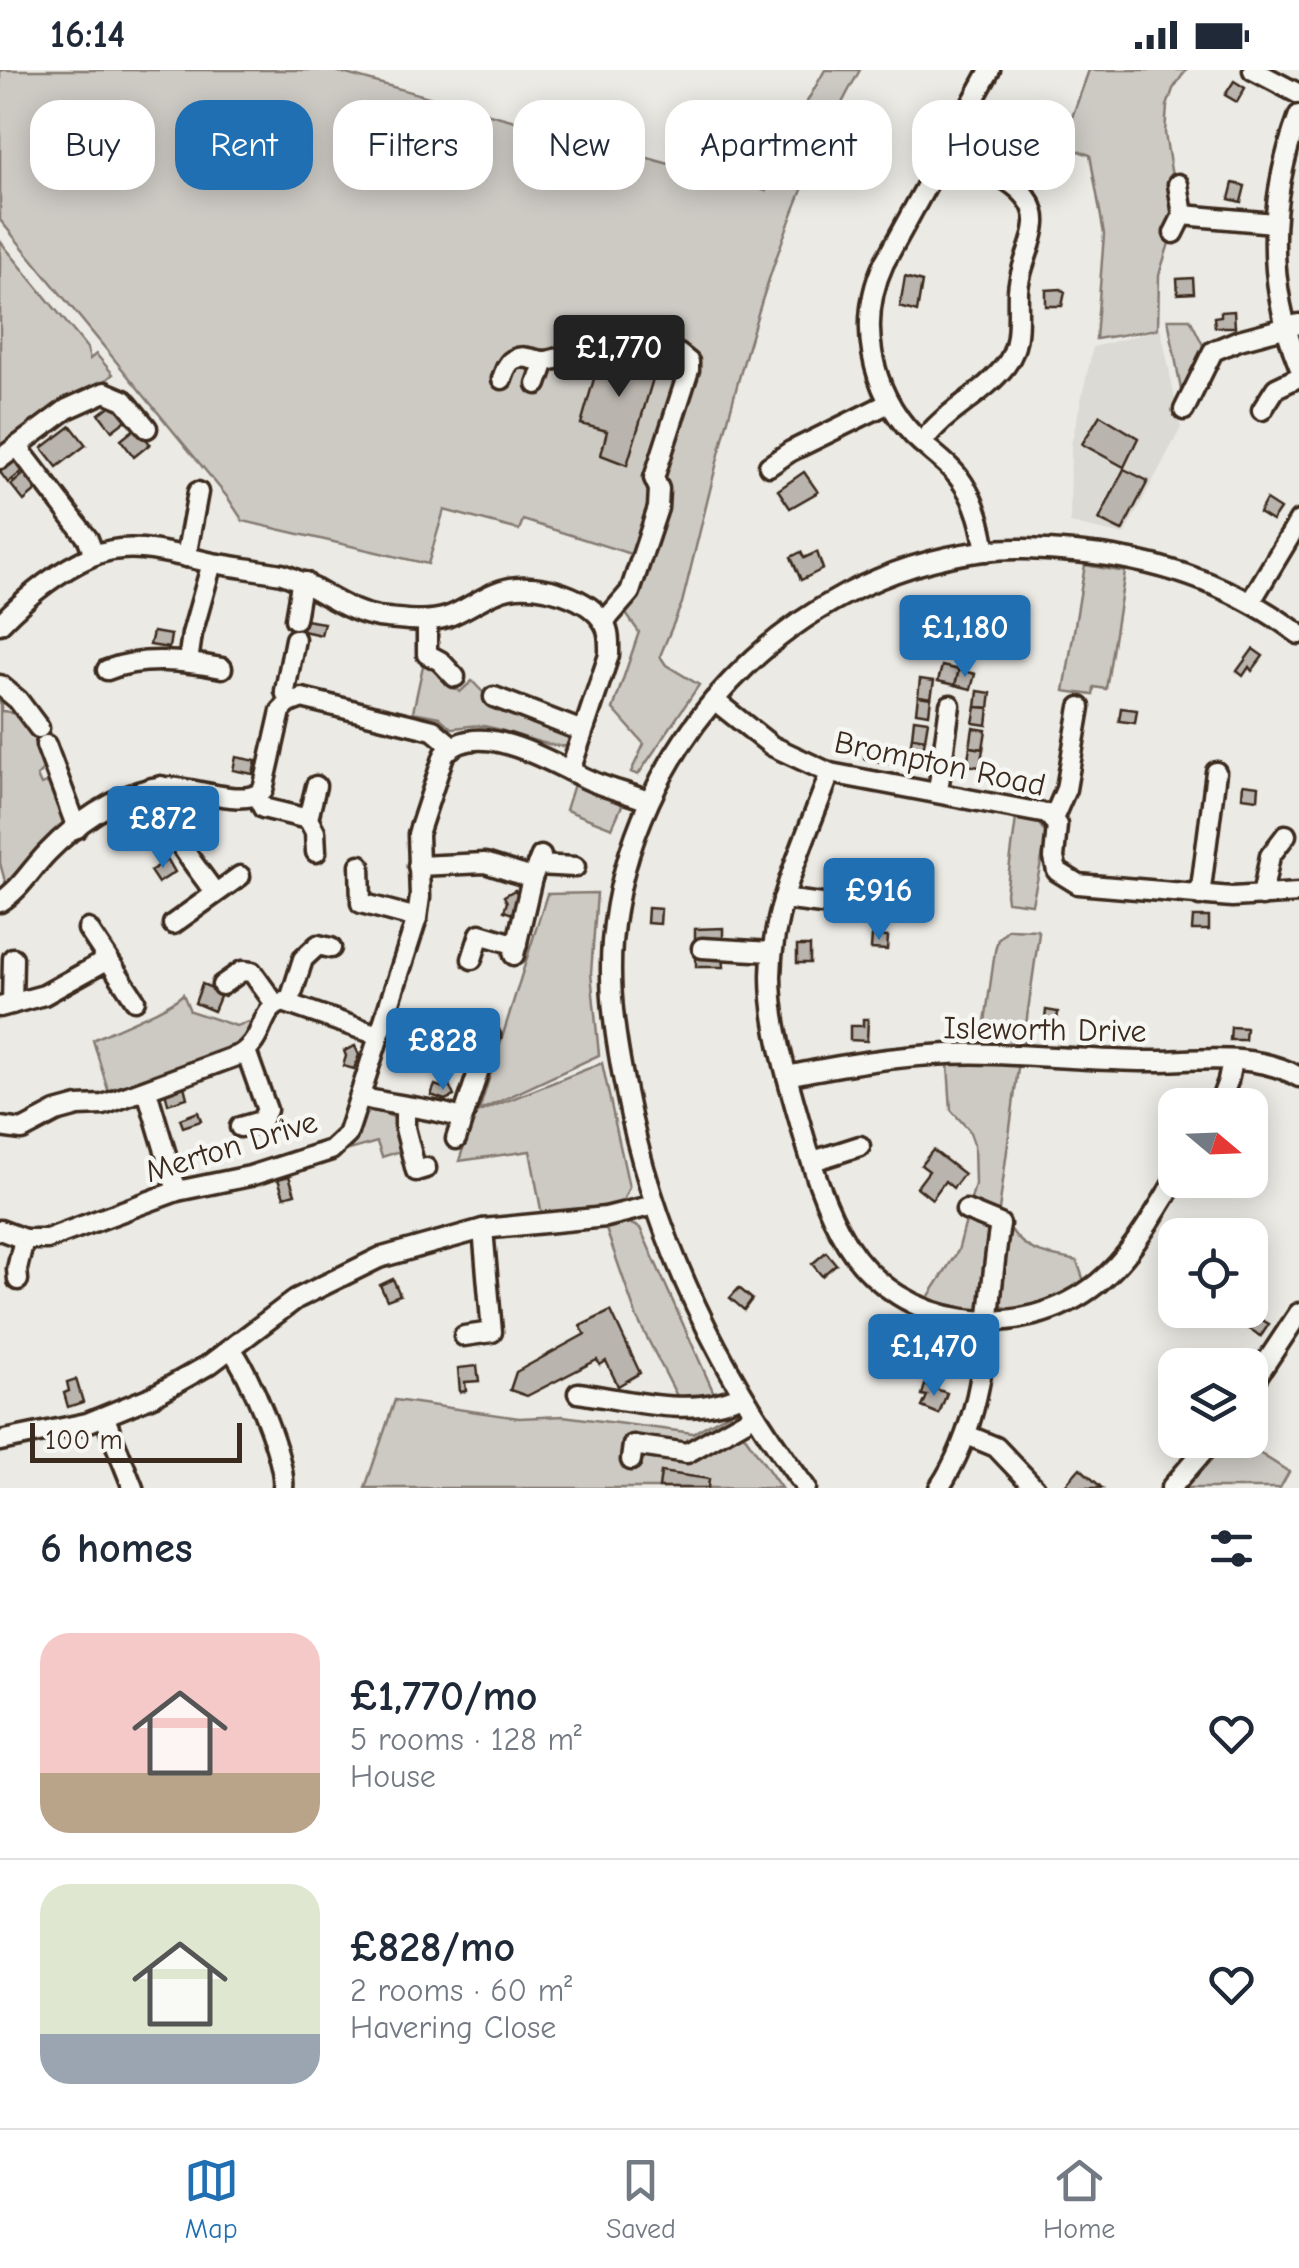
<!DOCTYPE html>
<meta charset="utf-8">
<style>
body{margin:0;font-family:"Comic Neue",sans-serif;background:#f2f2f3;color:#1f2937;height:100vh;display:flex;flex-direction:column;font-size:38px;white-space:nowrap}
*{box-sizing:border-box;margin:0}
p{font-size:32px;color:#747a83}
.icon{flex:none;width:55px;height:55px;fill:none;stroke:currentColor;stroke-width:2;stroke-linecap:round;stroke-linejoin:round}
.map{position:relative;height:1418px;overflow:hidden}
.drawer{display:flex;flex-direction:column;background:#fff;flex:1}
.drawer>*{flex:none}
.hud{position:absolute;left:30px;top:30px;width:1240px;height:90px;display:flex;gap:20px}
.needle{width:65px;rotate:109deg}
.buttons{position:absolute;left:1158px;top:1018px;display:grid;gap:20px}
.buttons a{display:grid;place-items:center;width:110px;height:110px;border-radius:20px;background:#fff;box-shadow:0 5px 25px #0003;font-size:50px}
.scale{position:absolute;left:30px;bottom:25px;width:212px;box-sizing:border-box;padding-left:10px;border:5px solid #3b2a1e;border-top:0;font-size:28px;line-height:35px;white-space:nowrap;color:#3b2a1e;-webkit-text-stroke:8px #f6f6f2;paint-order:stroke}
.price{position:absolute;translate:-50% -85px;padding:0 22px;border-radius:10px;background:#1f6fb2;color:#fff;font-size:32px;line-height:65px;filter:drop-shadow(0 2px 5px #0008)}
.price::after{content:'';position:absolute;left:50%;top:60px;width:30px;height:22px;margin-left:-15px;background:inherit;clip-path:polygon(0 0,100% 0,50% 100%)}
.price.selected{background:#222;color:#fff}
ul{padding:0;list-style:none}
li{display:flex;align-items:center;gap:30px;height:250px;padding:0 40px}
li+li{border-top:2px solid #e0e1e3}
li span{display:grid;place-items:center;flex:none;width:280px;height:200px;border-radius:30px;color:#555}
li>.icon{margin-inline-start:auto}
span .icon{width:120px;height:120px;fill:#fffc;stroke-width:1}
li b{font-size:42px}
h2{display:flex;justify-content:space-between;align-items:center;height:120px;padding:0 40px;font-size:42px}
.pill{padding:0 35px;border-radius:30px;background:#fff;box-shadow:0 5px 25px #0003;font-size:35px;line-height:90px}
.pill.selected{background:#1f6fb2;color:#fff}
.status{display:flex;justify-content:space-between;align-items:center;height:70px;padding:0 50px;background:#fff;direction:ltr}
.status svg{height:28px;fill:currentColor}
.tabs{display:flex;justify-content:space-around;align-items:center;height:140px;border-top:2px solid #e0e1e3;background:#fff;font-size:28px;color:#747a83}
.tabs a{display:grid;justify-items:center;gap:5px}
.tabs .selected{color:#1f6fb2}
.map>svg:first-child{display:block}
</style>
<div class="status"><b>16:14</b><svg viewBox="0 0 49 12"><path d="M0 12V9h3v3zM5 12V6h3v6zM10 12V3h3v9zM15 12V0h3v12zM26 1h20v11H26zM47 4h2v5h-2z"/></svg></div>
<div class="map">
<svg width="1299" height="1418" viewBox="0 0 1299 1418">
<rect width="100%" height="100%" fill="#ebeae5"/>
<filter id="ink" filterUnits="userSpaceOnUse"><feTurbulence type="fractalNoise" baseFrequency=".01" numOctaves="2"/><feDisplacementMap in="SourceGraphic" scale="20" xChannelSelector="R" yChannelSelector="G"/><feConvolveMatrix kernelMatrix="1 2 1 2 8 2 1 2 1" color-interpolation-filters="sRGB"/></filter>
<g filter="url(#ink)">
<polygon fill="#dcdad4" points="1161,259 1181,358 1124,465 1070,453 1071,375 1093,277"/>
<g fill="#cdcac4" stroke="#847a71" stroke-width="2.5">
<path d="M0 0H332L766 121 780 79 825 0H860C766 164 728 351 682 533L660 586 666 595 699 615 638 705 631 702 644 674 613 639 639 562 614 527 619 521 631 484 523 450 519 460 444 440 428 494 243 451 228 428 0 150Z"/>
<polygon points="1089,0 1186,0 1173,19 1167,36 1165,63 1174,119 1170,170 1159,205 1158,259 1096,269 1104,164 1090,85 1070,78 1067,61"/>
<polygon points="0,171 87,278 90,289 96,284 113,304 97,318 65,327 0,380"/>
<polygon points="1168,249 1190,249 1205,279 1182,325"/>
<polygon points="1085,495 1125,502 1106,619 1094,617 1093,625 1064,621"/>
<path d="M424 591 434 593 460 622 472 611 503 643 573 663 566 676C548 678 507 660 484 656 473 654 462 658 451 658L439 647 413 642Z"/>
<path d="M0 626 3 630 1 641C31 642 36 671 46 697L37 706 41 715 49 712 57 720 66 751 6 815 0 793Z"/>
<polygon points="575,711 623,733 612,758 566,740"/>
<polygon points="1017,741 1032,744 1047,765 1032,834 1007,831 1006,823"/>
<polygon points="597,823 591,903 599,985 479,1041 547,824"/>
<polygon points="1008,859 1037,860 1039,863 1023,976 982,974 995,881 998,869"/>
<path d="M183 924 190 941 236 956 253 951C253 953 249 964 248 966 234 983 133 1012 108 1020L93 970C116 958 167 940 183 924Z"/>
<polygon points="1019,991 998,1148 969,1137 975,1114 974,1074 969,1060 951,1040 948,995"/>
<polygon points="602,993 629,1117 622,1133 542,1145 530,1081 459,1091 474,1044"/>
<polygon points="374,1040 399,1049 404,1080 382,1087 377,1072 349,1080 357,1068 365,1044"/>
<polygon points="967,1147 991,1156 982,1242 945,1237 927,1229 958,1181"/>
<polygon points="629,1153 640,1158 717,1330 679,1330 637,1248 606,1159"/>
<path d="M1012 1161C1027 1184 1051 1185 1077 1191L1084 1211C1060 1225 1026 1248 997 1235L1006 1163Z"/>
<polygon points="395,1330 519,1348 563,1346 693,1363 729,1343 781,1418 365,1418"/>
<polygon points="1224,1370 1239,1370 1289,1402 1280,1418 1185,1418"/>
</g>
<g fill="#bab4ae" stroke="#3b2a1e" stroke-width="2.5">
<polygon points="1234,11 1245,18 1237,32 1225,25"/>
<polygon points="1233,113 1245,116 1241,132 1229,129"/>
<polygon points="905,207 922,212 917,242 900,237"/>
<polygon points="1193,208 1194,223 1178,224 1177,209"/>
<polygon points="1061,219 1065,222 1062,236 1046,236 1046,220"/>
<polygon points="1234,241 1235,257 1215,257 1214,247 1221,246 1221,242"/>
<polygon points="604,274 658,292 627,395 601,385 607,361 581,354"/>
<polygon points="116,331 129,348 112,361 99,344"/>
<polygon points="1100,345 1138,368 1124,397 1082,374"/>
<polygon points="71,356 86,375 57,397 42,378"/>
<polygon points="137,357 150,374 134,387 121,370"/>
<polygon points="15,390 24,400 8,413 0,402"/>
<polygon points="1124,399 1148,411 1122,461 1099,450"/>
<polygon points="804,402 818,422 790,438 778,420"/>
<polygon points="25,403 38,419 24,431 11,415"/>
<polygon points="1266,430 1280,439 1272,451 1259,443"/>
<polygon points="801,482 804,488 817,482 823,499 801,510 791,487"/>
<polygon points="916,528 919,542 903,545 900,532"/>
<polygon points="305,550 324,553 321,565 303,561"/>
<polygon points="153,562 171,565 169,578 150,575"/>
<polygon points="1253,579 1263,586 1252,601 1249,597 1243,606 1237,601"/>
<polygon points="942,596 959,600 955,615 938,611"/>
<polygon points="959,600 975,604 971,619 955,615"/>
<polygon points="920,609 934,611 931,628 918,626"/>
<polygon points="978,621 991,623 989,638 976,637"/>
<polygon points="918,626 931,628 929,644 916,642"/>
<polygon points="976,637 989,638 987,655 973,653"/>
<polygon points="1121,638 1137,640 1135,653 1119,651"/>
<polygon points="914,649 928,651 925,669 912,667"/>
<polygon points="973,658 986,660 983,679 970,677"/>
<polygon points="912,667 925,669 922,687 909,685"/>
<polygon points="867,675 885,678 882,692 864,689"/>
<polygon points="970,677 983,679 980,697 967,695"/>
<polygon points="885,678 900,681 898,695 882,692"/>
<polygon points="236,687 256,691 253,704 233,700"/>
<polygon points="1243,714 1259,716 1258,729 1242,727"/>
<polygon points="168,790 175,802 158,813 150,801"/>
<polygon points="515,820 521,829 515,845 504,841 507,832 504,826"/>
<polygon points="648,838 661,839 660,854 647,853"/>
<polygon points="1193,847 1209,847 1209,860 1192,860"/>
<polygon points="723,858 723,870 695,870 695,859"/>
<polygon points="872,866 888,867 887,880 871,879"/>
<rect x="797" y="876" width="13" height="17"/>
<polygon points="723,885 724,897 696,897 696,886"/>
<polygon points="202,914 222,922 214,941 195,933"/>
<polygon points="1046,940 1058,942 1056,960 1044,958"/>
<polygon points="863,949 868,949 867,971 850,970 850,956 863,956"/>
<polygon points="1231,957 1246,958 1245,970 1230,970"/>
<polygon points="355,976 359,985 354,999 343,996 346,986 344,981"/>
<polygon points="435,1015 443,1018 449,1015 454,1026 445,1030 431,1025"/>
<polygon points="184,1016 187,1028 168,1034 165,1021"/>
<polygon points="198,1042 201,1051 183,1057 180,1049"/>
<polygon points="933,1080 964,1104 953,1118 945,1111 932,1129 917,1117 929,1101 921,1095"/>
<polygon points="289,1106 295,1124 284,1127 278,1109"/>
<polygon points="826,1182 836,1194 822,1206 812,1194"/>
<polygon points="393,1209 400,1225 387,1230 380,1215"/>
<polygon points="739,1218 752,1229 744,1240 730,1228"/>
<polygon points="611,1241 640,1303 618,1316 606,1291 600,1295 597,1290 527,1326 510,1320 516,1302 585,1264 580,1256"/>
<polygon points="1255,1246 1269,1254 1261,1266 1248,1258"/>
<polygon points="477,1296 479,1311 465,1312 466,1321 460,1322 458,1298"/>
<polygon points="76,1309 83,1332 68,1337 64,1323 69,1321 67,1312"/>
<polygon points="925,1315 947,1323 939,1344 922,1337 927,1326 922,1325"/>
<polygon points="1080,1398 1102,1418 1069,1418 1065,1415"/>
<polygon points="661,1402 709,1409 708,1418 659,1418"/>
</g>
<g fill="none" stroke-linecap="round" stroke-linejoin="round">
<defs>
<g id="minor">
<polyline points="1253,0 1299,24"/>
<path d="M1299 45C1268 128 1266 213 1299 296"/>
<polyline points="1183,145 1274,153"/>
<polyline points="1174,163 1183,145 1178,114"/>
<path d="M502 309C505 301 507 292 515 289 525 284 536 292 547 291 569 288 584 267 605 261L679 284 689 292V300L654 408 659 419 658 438 630 522 604 552"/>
<polyline points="537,314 545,291"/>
<polyline points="1184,340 1213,281 1239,270 1299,254"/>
<polyline points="1262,340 1276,318 1299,307"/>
<path d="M922 373C944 341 982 326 1006 295 1022 273 1017 247 1018 221 1019 197 1033 177 1035 154 1038 113 975 96 945 81"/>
<polyline points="17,376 88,469 94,485"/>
<polyline points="0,389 67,339 105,322 124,330 147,358"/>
<polyline points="769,396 791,381 889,333"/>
<path d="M986 481C982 457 977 435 964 415 952 395 930 382 914 366 870 320 857 251 884 193L990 0"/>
<polyline points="186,487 198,422"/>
<polyline points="1251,531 1299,451"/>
<polyline points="295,549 300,520 305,512"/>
<polyline points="427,551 427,584 440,591 455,607"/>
<path d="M0 554C26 527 58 501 92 486 131 469 175 485 213 493 236 497 259 500 282 504 319 516 346 545 387 548 407 550 428 553 447 547 469 539 488 522 510 518 538 512 591 527 605 555 610 564 609 575 609 585L570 701"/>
<polyline points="188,592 192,564 212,493"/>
<path d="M107 600C143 586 185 591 222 598"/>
<polyline points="0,615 18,630 39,658"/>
<polyline points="494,627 582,661"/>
<polyline points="714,630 772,676 830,703 1047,744 1057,755 1054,788 1057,801 1078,814 1232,827 1299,823"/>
<polyline points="289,633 285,621 295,569"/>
<polyline points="46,675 77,758"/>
<path d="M830 703C806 769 772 834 771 906 771 950 784 997 796 1039 809 1084 822 1134 847 1174 901 1260 1021 1275 1098 1213 1132 1185 1153 1146 1175 1110"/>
<path d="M161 716C165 764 189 786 215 823"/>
<polyline points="316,716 308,749 315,762 316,782"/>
<polyline points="938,721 950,635"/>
<polyline points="257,726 263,738 308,749"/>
<polyline points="1053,749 1066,719 1080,637"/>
<polyline points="360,795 361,833 417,848"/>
<polyline points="537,795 575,797"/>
<polyline points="418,796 485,793 532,808"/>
<polyline points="1200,826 1216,702"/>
<polyline points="1262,826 1270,786 1286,765"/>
<polyline points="783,829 884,842"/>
<path d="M0 832C21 819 31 799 48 782 75 754 114 727 152 718 184 711 242 741 263 720L281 641 289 633 302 628 433 660 452 676"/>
<polyline points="173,854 240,806"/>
<polyline points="88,859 135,930"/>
<polyline points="702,878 772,882"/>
<polyline points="514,885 532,808 541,786"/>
<polyline points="472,889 480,864 517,875"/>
<polyline points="222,915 242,901 252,902 275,934"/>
<polyline points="289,933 303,889 318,875 331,878"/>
<polyline points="12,934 13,888"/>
<polyline points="0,937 44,925 107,890"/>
<path d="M787 1006C854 992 925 981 994 984 1043 986 1091 990 1140 991 1191 992 1253 980 1299 1007"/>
<polyline points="147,1021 177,1121"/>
<path d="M360 1027C394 1036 429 1037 462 1048"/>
<polyline points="1219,1035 1228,1011 1232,991"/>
<polyline points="405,1038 405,1058 416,1101 426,1098"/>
<path d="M0 1057 22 1060 56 1042 78 1036 103 1035 239 985C267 969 257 941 283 932L378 965"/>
<polyline points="240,1057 261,1051 267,1040 246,981"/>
<polyline points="456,1069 490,966"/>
<polyline points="813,1091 860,1076"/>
<path d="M0 1160 24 1169H47L177 1121 250 1106 331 1080 347 1065 352 1050 417 848 420 827 418 764 444 685C479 644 556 697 596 713 613 720 631 724 648 731"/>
<polyline points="18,1210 17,1199 24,1169"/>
<polyline points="464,1266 492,1262 483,1159"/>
<path d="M231 1279C249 1301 287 1392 283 1418"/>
<polyline points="1250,1317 1299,1243"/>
<path d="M578 1323C629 1330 693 1349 741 1325"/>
<polyline points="105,1348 133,1418"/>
<polyline points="967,1365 996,1377 1035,1418"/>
<polyline points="0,1371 87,1353 153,1326 210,1294 296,1229 379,1188 483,1159 606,1147 654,1135"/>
<polyline points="631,1390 633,1375 687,1383 754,1345"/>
<path d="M806 1418C717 1299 654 1168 626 1022 616 972 608 923 612 872 629 675 787 505 984 481 1015 477 1045 480 1075 482 1156 489 1234 515 1299 564"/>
<path d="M939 1418C991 1340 985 1244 1000 1154L966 1140"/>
<polyline points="1171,1418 1213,1370"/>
</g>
</defs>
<use href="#minor" stroke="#3b2a1e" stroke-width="25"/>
<use href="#minor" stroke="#f6f6f2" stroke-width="18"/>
</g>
</g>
<g text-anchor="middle" stroke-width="9" stroke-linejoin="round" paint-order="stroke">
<g font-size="32" fill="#3b2a1e" stroke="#f6f6f2">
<text transform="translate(940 693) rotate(12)" y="11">Brompton Road</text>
<text transform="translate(1045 959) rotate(1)" y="11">Isleworth Drive</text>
<text transform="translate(231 1076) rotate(-17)" y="11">Merton Drive</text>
</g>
</g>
</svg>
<div class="buttons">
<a><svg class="needle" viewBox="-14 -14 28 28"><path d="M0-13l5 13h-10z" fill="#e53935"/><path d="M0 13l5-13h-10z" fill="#747a83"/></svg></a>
<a><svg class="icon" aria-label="locate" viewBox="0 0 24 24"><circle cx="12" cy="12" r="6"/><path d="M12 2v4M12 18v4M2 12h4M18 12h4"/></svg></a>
<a><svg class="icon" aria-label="layers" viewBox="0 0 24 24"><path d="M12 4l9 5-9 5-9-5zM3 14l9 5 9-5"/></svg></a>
</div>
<div class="scale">100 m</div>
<b class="price selected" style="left:619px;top:330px">£1,770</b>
<b class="price" style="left:965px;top:610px">£1,180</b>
<b class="price" style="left:163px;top:801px">£872</b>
<b class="price" style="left:879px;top:873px">£916</b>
<b class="price" style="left:443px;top:1023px">£828</b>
<b class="price" style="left:934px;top:1329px">£1,470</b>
<div class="hud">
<a class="pill">Buy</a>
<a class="pill selected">Rent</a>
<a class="pill">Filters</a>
<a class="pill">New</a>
<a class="pill">Apartment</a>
<a class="pill">House</a>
</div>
</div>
<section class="drawer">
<h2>6 homes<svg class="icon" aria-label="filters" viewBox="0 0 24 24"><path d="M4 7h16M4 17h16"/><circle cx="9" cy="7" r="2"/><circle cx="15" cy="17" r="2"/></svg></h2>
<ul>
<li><span style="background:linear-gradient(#f6c9c9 70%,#b9a48a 0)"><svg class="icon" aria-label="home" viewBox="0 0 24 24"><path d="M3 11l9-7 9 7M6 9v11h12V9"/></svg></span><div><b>£1,770/mo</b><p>5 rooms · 128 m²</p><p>House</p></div><svg class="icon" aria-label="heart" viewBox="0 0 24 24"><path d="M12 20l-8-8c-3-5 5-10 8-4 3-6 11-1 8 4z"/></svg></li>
<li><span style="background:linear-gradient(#dfe7d0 75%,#9aa5b1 0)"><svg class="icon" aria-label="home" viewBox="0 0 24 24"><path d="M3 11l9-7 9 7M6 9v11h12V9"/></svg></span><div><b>£828/mo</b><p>2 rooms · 60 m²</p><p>Havering Close</p></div><svg class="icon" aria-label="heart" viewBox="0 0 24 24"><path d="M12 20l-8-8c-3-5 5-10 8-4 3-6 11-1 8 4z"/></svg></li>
</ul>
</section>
<nav class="tabs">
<a class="selected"><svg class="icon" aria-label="map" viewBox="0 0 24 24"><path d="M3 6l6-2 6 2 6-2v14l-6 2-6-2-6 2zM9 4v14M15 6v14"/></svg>Map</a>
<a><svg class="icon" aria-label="saved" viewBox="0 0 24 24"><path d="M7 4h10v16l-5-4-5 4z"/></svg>Saved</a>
<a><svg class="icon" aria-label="home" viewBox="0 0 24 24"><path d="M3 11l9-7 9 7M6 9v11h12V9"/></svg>Home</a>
</nav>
